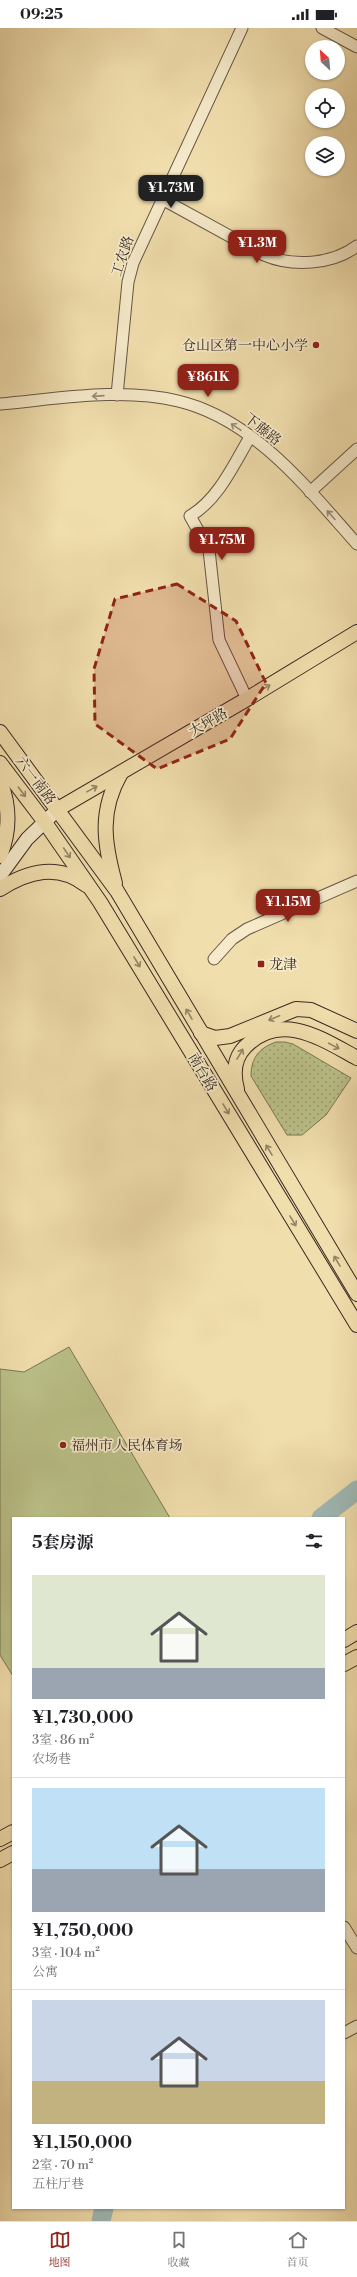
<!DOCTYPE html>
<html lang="zh">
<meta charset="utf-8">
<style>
body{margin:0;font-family:"Libre Bodoni","Noto Serif SC",serif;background:#f6f6f6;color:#202124;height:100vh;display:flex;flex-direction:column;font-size:15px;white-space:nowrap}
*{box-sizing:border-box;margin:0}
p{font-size:13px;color:#757577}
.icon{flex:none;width:22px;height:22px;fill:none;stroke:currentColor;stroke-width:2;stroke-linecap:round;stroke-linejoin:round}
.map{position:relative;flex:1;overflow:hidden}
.details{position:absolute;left:12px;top:1489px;width:333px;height:692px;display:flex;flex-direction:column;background:#fff;border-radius:0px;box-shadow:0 1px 3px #0004}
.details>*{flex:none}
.needle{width:26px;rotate:334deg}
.tools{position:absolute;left:305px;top:12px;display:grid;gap:8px}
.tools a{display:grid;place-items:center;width:40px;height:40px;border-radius:50%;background:#fff;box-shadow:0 1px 3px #0004;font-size:20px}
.price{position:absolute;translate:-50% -34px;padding:0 9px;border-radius:8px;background:#8f2418;color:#fff;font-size:13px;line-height:26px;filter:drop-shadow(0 1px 2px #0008)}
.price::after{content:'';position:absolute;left:50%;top:24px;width:12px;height:9px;margin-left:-6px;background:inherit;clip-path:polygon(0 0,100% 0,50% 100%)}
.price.active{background:#222;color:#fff}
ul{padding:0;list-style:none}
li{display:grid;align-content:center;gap:8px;height:212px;padding:0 20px}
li+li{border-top:1px solid #e0e0e0}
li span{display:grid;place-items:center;height:124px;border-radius:0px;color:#555}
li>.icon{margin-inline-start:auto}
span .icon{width:72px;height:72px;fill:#fffc;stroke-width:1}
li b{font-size:17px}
h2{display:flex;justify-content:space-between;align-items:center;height:48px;padding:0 20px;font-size:17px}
.status{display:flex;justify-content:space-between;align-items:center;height:28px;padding:0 20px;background:#fff;direction:ltr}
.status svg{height:11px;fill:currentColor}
.tabs{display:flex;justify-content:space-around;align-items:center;height:56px;border-top:1px solid #e0e0e0;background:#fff;font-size:11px;color:#757577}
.tabs a{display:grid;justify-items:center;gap:2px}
.tabs .active{color:#8f2418}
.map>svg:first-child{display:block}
</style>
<div class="status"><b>09:25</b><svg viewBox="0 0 49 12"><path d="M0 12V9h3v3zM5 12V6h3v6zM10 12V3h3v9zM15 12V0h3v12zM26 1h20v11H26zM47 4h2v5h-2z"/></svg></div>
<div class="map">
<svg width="357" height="2193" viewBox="0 0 357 2193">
<defs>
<pattern id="park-dots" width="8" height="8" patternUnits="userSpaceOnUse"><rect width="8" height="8" fill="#bbc189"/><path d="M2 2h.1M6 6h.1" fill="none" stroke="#999d70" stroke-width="1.8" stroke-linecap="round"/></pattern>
</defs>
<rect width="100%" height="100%" fill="#f1dead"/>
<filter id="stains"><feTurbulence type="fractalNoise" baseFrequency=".005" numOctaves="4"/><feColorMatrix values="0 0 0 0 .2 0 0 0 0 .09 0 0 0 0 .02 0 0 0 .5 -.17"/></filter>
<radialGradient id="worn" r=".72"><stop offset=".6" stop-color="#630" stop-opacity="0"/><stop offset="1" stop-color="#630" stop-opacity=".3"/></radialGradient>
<path fill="url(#park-dots)" stroke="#7a7656" d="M276 1014H285L293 1016 351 1050 326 1087 302 1107H287L251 1048C251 1030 259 1020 276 1014Z"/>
<polygon fill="#bbc189" stroke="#7a7656" points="69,1319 170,1490 13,1490 13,1648 0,1627 0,1341 24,1344"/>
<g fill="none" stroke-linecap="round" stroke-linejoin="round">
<g stroke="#9fb9b5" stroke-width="19">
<polyline points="321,1490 357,1462"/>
<polyline points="101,2193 104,2180"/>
</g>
<defs>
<g id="tertiary">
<polyline points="322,0 357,19"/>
<path d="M162 171 264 227C292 239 332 237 357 218"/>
<polyline points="117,367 128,254 133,235 242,0"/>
<path d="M0 376C57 371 121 359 178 373 254 391 307 460 357 516"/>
<polyline points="310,464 357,421"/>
<path d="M247 671 219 612 209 522 190 488C218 472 234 436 250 409"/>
<polyline points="214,931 232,911 247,901 357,853"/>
<polyline points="344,1899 357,1920"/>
<polyline points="344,2005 357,1998"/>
</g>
<polyline id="secondary" points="0,848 27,811 58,781"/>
<g id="primary">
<polyline points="0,704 117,863 357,1266"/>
<polyline points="0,735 44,793 100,874 357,1297"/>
<path d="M0 753C10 778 10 803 0 828"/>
<polyline points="58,781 247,671 357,604"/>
<path d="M115 855C104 815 99 783 121 745"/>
<path d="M0 861C28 843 58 835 86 857"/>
<polyline points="201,1005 215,1010 230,1008 296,981 311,982 357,1003"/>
<path d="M237 1061C233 1046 234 1030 245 1019 280 982 322 1011 357 1030"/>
<polyline points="344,1612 357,1604"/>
<polyline points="344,1636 357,1629"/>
<polyline points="0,1811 13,1804"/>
<polyline points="0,1832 13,1825"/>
</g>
</defs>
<use href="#tertiary" stroke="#665746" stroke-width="13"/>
<use href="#secondary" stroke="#382a24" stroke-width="15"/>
<use href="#primary" stroke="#382a24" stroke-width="16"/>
<use href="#tertiary" stroke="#f6eaca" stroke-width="11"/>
<use href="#secondary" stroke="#f6eaca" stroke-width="13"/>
<use href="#primary" stroke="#f1dead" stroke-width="14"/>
</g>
<defs><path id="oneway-shaft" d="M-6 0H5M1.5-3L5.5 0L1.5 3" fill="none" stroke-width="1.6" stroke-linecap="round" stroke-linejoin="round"/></defs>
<g stroke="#978a77">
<use href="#oneway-shaft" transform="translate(98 368) rotate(176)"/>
<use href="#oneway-shaft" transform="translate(236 399) rotate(-146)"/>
<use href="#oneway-shaft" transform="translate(331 487) rotate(-132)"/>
</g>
<g stroke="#948468">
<use href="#oneway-shaft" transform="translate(265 660) rotate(-31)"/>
<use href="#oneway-shaft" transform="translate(92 761) rotate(-29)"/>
<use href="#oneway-shaft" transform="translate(22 764) rotate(53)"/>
<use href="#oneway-shaft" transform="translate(67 825) rotate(56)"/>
<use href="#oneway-shaft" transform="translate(137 934) rotate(59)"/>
<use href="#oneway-shaft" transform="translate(189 986) rotate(-120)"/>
<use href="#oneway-shaft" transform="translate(274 990) rotate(157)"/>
<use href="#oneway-shaft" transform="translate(334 1018) rotate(28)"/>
<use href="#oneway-shaft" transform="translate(240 1026) rotate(-59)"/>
<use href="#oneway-shaft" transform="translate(226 1081) rotate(59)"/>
<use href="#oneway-shaft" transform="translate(269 1122) rotate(-121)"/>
<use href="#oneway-shaft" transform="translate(293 1193) rotate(59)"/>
<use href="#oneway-shaft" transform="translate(337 1233) rotate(-121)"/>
</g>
<path fill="#8f2418" fill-opacity="0.2" stroke="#8f2418" stroke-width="3" stroke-dasharray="8 5" stroke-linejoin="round" d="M177 556 236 593 266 655 230 711 157 741 95 696 94 641 115 571Z"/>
<g fill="#8f2418" stroke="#f6eaca" stroke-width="1.5">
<circle cx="316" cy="317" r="4"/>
<rect x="257" y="932" width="8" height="8" rx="2"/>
<circle cx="63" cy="1417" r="4"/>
</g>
<g text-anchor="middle" stroke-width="3.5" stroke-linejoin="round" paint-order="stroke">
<g font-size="14" fill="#382a24" stroke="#f6eaca">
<text transform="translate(122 228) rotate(-71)" y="5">工农路</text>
<text transform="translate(263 401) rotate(38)" y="5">下藤路</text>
<text transform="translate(208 694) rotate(-30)" y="5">大坪路</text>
<text transform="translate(36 752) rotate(53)" y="5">六一南路</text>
<text transform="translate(203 1044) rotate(59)" y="5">南台路</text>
</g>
<g font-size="14" fill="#382a24" stroke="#f6eaca" text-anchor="start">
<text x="308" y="322" text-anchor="end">仓山区第一中心小学</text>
<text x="269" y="941">龙津</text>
<text x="71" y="1422">福州市人民体育场</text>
</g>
</g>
<rect width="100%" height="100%" filter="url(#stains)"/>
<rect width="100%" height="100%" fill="url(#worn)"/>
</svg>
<div class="tools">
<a><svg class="needle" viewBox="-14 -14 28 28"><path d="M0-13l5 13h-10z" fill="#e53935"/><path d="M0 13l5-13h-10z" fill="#757577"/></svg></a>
<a><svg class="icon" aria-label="locate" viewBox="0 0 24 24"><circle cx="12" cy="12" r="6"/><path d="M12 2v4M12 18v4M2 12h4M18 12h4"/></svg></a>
<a><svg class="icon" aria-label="layers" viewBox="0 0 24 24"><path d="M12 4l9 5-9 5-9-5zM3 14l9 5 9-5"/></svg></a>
</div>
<b class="price active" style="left:171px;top:181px">¥1.73M</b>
<b class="price" style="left:257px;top:236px">¥1.3M</b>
<b class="price" style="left:208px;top:370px">¥861K</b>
<b class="price" style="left:222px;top:533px">¥1.75M</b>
<b class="price" style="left:288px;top:895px">¥1.15M</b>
<section class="details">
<h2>5套房源<svg class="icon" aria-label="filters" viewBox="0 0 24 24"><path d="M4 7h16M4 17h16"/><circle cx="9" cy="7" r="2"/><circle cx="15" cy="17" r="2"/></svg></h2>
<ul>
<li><span style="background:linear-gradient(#dfe7d0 75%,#9aa5b1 0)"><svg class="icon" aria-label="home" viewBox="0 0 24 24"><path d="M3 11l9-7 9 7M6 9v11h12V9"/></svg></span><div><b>¥1,730,000</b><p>3室 · 86 m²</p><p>农场巷</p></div></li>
<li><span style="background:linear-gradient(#bfe0f5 65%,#9aa5b1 0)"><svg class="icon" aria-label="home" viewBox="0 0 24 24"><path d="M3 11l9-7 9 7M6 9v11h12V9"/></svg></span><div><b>¥1,750,000</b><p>3室 · 104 m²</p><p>公寓</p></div></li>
<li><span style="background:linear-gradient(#c9d6e8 65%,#c2b280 0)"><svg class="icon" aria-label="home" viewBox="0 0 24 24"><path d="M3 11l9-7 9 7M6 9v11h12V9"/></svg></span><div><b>¥1,150,000</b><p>2室 · 70 m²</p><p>五柱厅巷</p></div></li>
</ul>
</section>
</div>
<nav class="tabs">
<a class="active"><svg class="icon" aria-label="map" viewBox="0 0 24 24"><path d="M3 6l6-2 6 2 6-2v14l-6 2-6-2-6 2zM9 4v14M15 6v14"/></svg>地图</a>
<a><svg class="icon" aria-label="saved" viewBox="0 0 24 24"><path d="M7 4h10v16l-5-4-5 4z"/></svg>收藏</a>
<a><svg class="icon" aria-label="home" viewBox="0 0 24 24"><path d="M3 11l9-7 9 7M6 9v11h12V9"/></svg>首页</a>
</nav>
